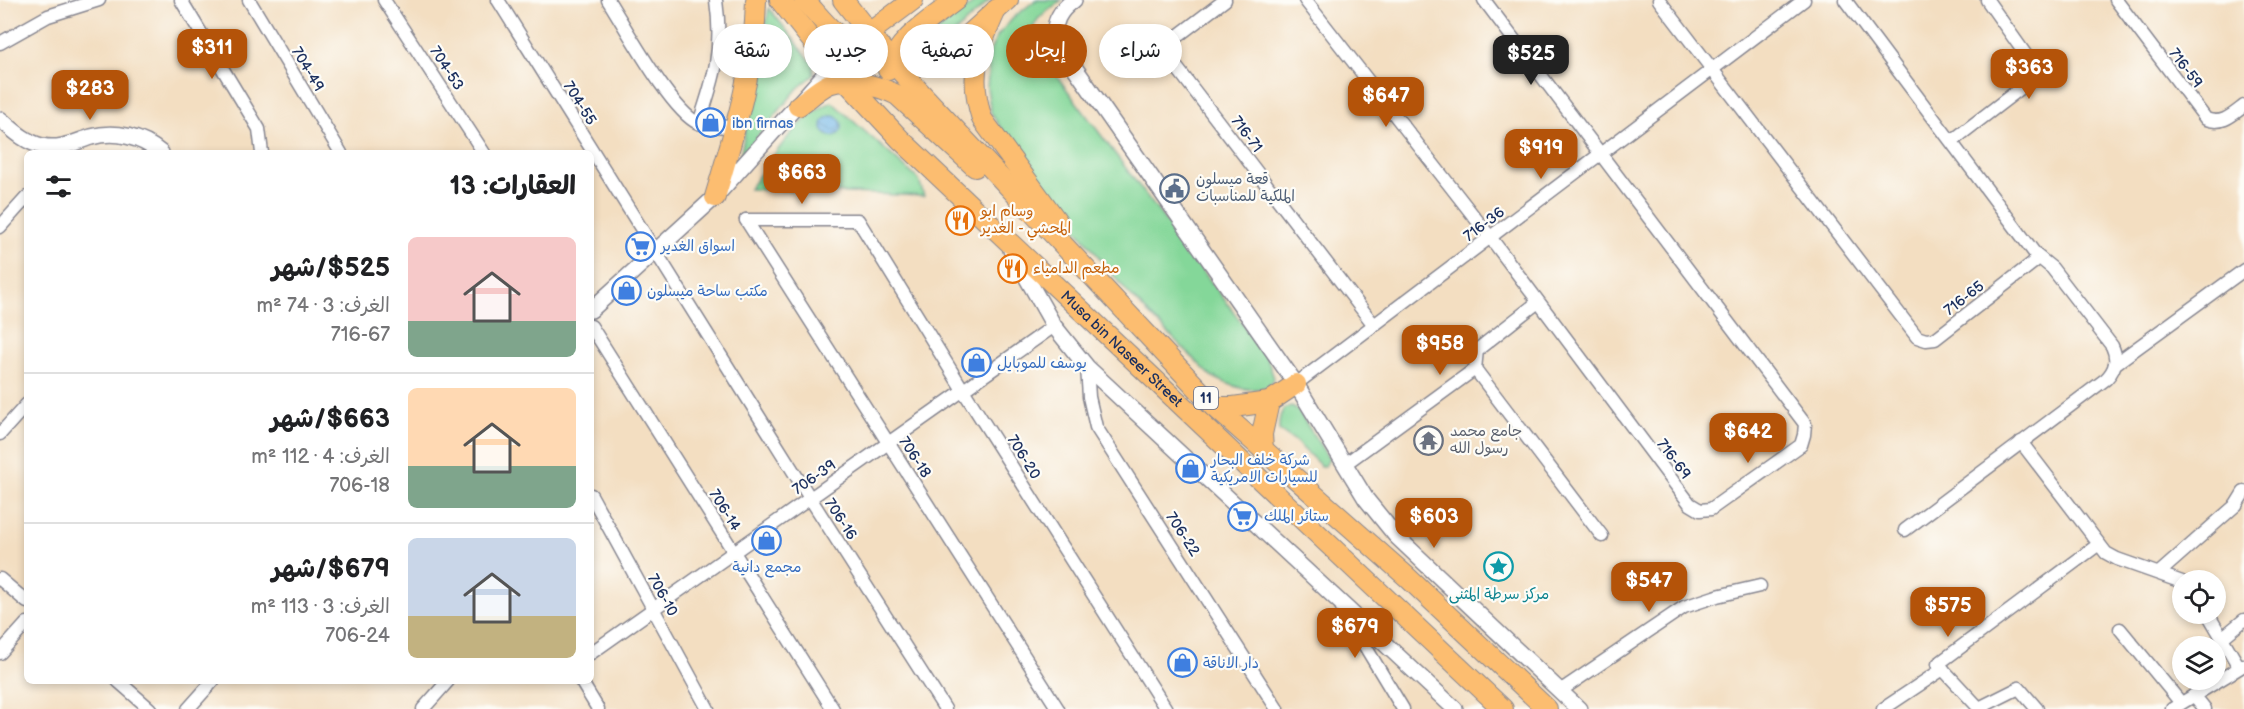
<!DOCTYPE html>
<html lang="ar">
<meta charset="utf-8">
<style>
body{margin:0;font-family:"Balsamiq Sans","Playpen Sans Arabic",sans-serif;background:#f2f2f2;color:#202124;direction:rtl;height:100vh;display:flex;flex-direction:column;font-size:22px;white-space:nowrap}
*{box-sizing:border-box;margin:0}
p{font-size:20px;color:#757577}
.icon{flex:none;width:33px;height:33px;fill:none;stroke:currentColor;stroke-width:2;stroke-linecap:round;stroke-linejoin:round}
.map{position:relative;flex:1;overflow:hidden;direction:ltr}
.panel{position:absolute;left:24px;top:150px;width:570px;height:534px;display:flex;flex-direction:column;background:#fff;border-radius:9px;box-shadow:0 3px 9px #0003;direction:rtl}
.panel>*{flex:none}
.guide{position:absolute;left:612px;top:24px;width:570px;height:54px;direction:rtl;display:flex;gap:12px}
.buttons{position:absolute;left:2172px;top:570px;display:grid;gap:12px}
.buttons a{display:grid;place-items:center;width:54px;height:54px;border-radius:50%;background:#fff;box-shadow:0 3px 9px #0003;font-size:30px}
.price{position:absolute;translate:-50% -51px;padding:0 14px;border-radius:12px;background:#b45309;color:#fff;font-size:20px;line-height:39px;filter:drop-shadow(0 2px 3px #0008)}
.price::after{content:'';position:absolute;left:50%;top:36px;width:18px;height:14px;margin-left:-9px;background:inherit;clip-path:polygon(0 0,100% 0,50% 100%)}
.price.active{background:#222;color:#fff}
ul{padding:0;list-style:none}
li{display:flex;align-items:center;gap:18px;height:150px;padding:0 18px}
li+li{border-top:2px solid #e0e0e0}
li span{display:grid;place-items:center;flex:none;width:168px;height:120px;border-radius:9px;color:#555}
li>.icon{margin-inline-start:auto}
span .icon{width:72px;height:72px;fill:#fffc;stroke-width:1}
li b{font-size:26px}
h2{display:flex;justify-content:space-between;align-items:center;height:72px;padding:0 18px;font-size:26px}
.pill{padding:0 21px;border-radius:27px;background:#fff;box-shadow:0 3px 9px #0003;font-size:21px;line-height:54px}
.pill.active{background:#b45309;color:#fff}
.map>svg:first-child{display:block}
</style>
<div class="map">
<svg width="2244" height="709" viewBox="0 0 2244 709">
<defs>
<pattern id="water-waves" width="16" height="10" patternUnits="userSpaceOnUse" patternTransform="scale(1.5)"><rect width="16" height="10" fill="#72b7e8"/><path d="M0 5q4-4 8 0t8 0" fill="none" stroke="#5d95bf"/></pattern>
</defs>
<rect width="100%" height="100%" fill="#fdfcf7"/>
<filter id="ink" filterUnits="userSpaceOnUse"><feTurbulence type="fractalNoise" baseFrequency=".0167" numOctaves="2"/><feDisplacementMap in="SourceGraphic" scale="12" xChannelSelector="R" yChannelSelector="G"/><feConvolveMatrix kernelMatrix="1 2 1 2 8 2 1 2 1" color-interpolation-filters="sRGB"/></filter>
<filter id="wash" filterUnits="userSpaceOnUse"><feTurbulence type="fractalNoise" baseFrequency=".008" numOctaves="4" result="noise"/><feDisplacementMap in="SourceGraphic" scale="24" xChannelSelector="R" yChannelSelector="G"/><feGaussianBlur stdDeviation="1.35" result="paint"/><feColorMatrix in="noise" values="0 0 0 0 0 0 0 0 0 0 0 0 0 0 0 0 0 1.4 0 .05"/><feComposite in="paint" operator="in"/></filter>
<g filter="url(#wash)">
<rect width="100%" height="100%" fill="#f3dec1"/>
<g fill="#84d799" stroke="#50837c" stroke-width="1.5">
<polygon points="977,0 990,0 949,38 915,53 914,50 918,46"/>
<path d="M1036 0H1062C1045 13 1029 19 1032 43L1266 355 1274 378 1270 386C1249 394 1231 386 1211 376L1128 293 1026 167 991 113 987 88 990 51 998 35 1015 16Z"/>
<polygon points="769,8 813,64 814,75 798,88 740,158"/>
<path d="M832 102 919 180 924 196 749 189C773 158 795 118 832 102Z"/>
<path d="M1291 406 1294 407 1299 412 1329 459 1325 466H1321L1294 440 1279 430C1279 420 1279 409 1291 406Z"/>
</g>
<g fill="url(#water-waves)" stroke="#4673a3" stroke-width="1.5">
<circle cx="778" cy="53" r="10"/>
<circle cx="832" cy="126" r="10"/>
</g>
</g>
<g filter="url(#ink)">
<g fill="none" stroke-linecap="round" stroke-linejoin="round">
<defs>
<g id="minor">
<polyline points="181,0 259,129 262,153"/>
<polyline points="249,0 341,153"/>
<polyline points="384,0 484,153"/>
<polyline points="498,0 810,498 945,709"/>
<path d="M608 0C626 28 671 111 698 123 709 127 724 126 735 128"/>
<polyline points="1225,0 1171,41 1167,50 1171,60 1374,325"/>
<polyline points="1305,0 1490,237 1690,504 1700,510 1711,509 1801,445 1804,435 1805,424 1484,0"/>
<polyline points="1659,0 1917,337 1926,340 1935,339 2034,262 2036,255 1845,0"/>
<path d="M2116 0 2206 119C2222 125 2231 116 2244 106"/>
<polyline points="0,43 48,16 99,0"/>
<path d="M699 123C715 76 723 50 716 0"/>
<polyline points="1952,141 2034,78 2035,68 1987,0"/>
<polyline points="746,220 858,220 963,390 1166,709"/>
<polyline points="746,220 1058,709"/>
<polyline points="0,227 27,197"/>
<polyline points="591,326 833,709"/>
<polyline points="2115,364 2244,270"/>
<polyline points="1087,367 1089,397 1096,427 1277,709"/>
<polyline points="1475,369 1602,536"/>
<polyline points="1296,384 1804,0"/>
<polyline points="0,434 27,404"/>
<polyline points="2021,442 2106,553 2117,559 2182,582"/>
<polyline points="1345,464 1475,369 1477,350 1538,302"/>
<polyline points="591,495 708,709"/>
<path d="M1905 530 2106 379C2116 369 2118 359 2112 346L2052 268 2036 255"/>
<polyline points="2159,573 2236,505 2244,492"/>
<polyline points="0,579 27,602"/>
<polyline points="1342,608 1403,709"/>
<polyline points="2208,614 2239,667"/>
<polyline points="2120,629 2181,703"/>
<polyline points="2222,638 2244,620"/>
<polyline points="0,653 27,623"/>
<polyline points="591,653 1054,326"/>
<polyline points="118,681 150,709"/>
<polyline points="581,681 598,709"/>
<polyline points="1560,691 1684,607 1717,596 1760,586"/>
<polyline points="2194,695 2205,709"/>
<polyline points="188,709 213,681"/>
<polyline points="423,709 448,681"/>
<polyline points="1883,709 1943,669"/>
<polyline points="2037,709 2019,688 1979,708 1938,664 2099,544"/>
<polyline points="2172,709 2244,665"/>
</g>
<g id="tertiary">
<path d="M1074 0C1059 11 1052 23 1056 41L1296 384 1366 499 1396 536 1579 709"/>
<path d="M0 119C13 130 25 142 42 146 60 150 75 142 91 137 116 130 142 137 161 153"/>
<polyline points="1011,250 1054,326 1087,367 1455,709"/>
<polyline points="591,310 715,197 832,66"/>
</g>
<g id="primary">
<path id="s1" d="M780 0 832 66 900 139 1503 709"/>
<path d="M804 0C814 10 823 22 833 31 861 55 909 77 944 54 966 40 988 16 1008 0"/>
<polyline points="843,0 891,61 1215,407 1406,576 1547,709"/>
<path d="M996 10C978 49 968 75 982 119L1059 224"/>
<polyline points="832,66 869,33 913,0"/>
<path d="M888 70C897 39 932 19 956 0"/>
<path d="M798 106C808 99 818 89 829 84 846 76 881 87 897 95L975 167"/>
<path d="M715 197C734 133 755 67 756 0"/>
<polyline points="1215,407 1233,407 1269,402 1296,384"/>
<polyline points="1263,450 1262,434 1269,402"/>
</g>
</defs>
<use href="#minor" stroke="#878690" stroke-width="15"/>
<use href="#tertiary" stroke="#878690" stroke-width="18"/>
<use href="#primary" stroke="#878690" stroke-width="22"/>
<use href="#minor" stroke="#fff" stroke-width="12"/>
<use href="#tertiary" stroke="#fff" stroke-width="15"/>
<use href="#primary" stroke="#fcbd6f" stroke-width="20"/>
</g>
</g>
<defs>
<symbol id="shop-ring" viewBox="-11 -11 22 22"><circle r="9.5" fill="#fdfcf7" stroke="#3f7fe0" stroke-width="1.5"/><path d="M-5-2.5h2.3a2.7 3.5 0 0 1 5.4 0H5L5.5 6h-11ZM-1.5-2.5h3a1.5 2.3 0 0 0-3 0Z" fill="#3f7fe0"/></symbol>
<symbol id="civic-ring" viewBox="-11 -11 22 22"><circle r="9.5" fill="#fdfcf7" stroke="#5c6f8a" stroke-width="1.5"/><path d="M-.6-6.5H3V-4.5H.6V-3L4-1V1h2V6H-6V1h2V-1L-.6-3ZM-1.2 2.5V6h2.4V2.5Z" fill="#5c6f8a"/></symbol>
<symbol id="restaurant-ring" viewBox="-11 -11 22 22"><circle r="9.5" fill="#fdfcf7" stroke="#e8710a" stroke-width="1.5"/><path d="M-5-6h1v4h1v-4h1v4h1v-4h1v5L-1.5 .5V6h-2V.5L-5-1ZM5-6V6H3V1.5H1.5Q1.5-4 5-6Z" fill="#e8710a"/></symbol>
<symbol id="supermarket-ring" viewBox="-11 -11 22 22"><circle r="9.5" fill="#fdfcf7" stroke="#3f7fe0" stroke-width="1.5"/><path d="M-6-5.5h2.5l.6 2H6L4.5 2H-2.5L-4.4-4H-6ZM-1.5 3.2a1.3 1.3 0 1 0 .1 0ZM3 3.2a1.3 1.3 0 1 0 .1 0Z" fill="#3f7fe0"/></symbol>
<symbol id="temple-ring" viewBox="-11 -11 22 22"><circle r="9.5" fill="#fdfcf7" stroke="#6b7280" stroke-width="1.5"/><path d="M0-6L5-2H3V0L6.5 2.5H4V6H1.5V3h-3V6H-4V2.5H-6.5L-3 0V-2H-5Z" fill="#6b7280"/></symbol>
<symbol id="sight-ring" viewBox="-11 -11 22 22"><circle r="9.5" fill="#fdfcf7" stroke="#0f9aa8" stroke-width="1.5"/><path d="M0-6L1.8-2.2L6-1.7L2.9 1.2L3.7 5.4L0 3.3L-3.7 5.4L-2.9 1.2L-6-1.7L-1.8-2.2Z" fill="#0f9aa8"/></symbol>
</defs>
<g fill-rule="evenodd">
<use href="#shop-ring" x="694" y="106" width="33" height="33"/>
<use href="#civic-ring" x="1158" y="172" width="33" height="33"/>
<use href="#restaurant-ring" x="944" y="204" width="33" height="33"/>
<use href="#supermarket-ring" x="624" y="230" width="33" height="33"/>
<use href="#restaurant-ring" x="996" y="252" width="33" height="33"/>
<use href="#shop-ring" x="610" y="274" width="33" height="33"/>
<use href="#shop-ring" x="960" y="346" width="33" height="33"/>
<use href="#temple-ring" x="1412" y="424" width="33" height="33"/>
<use href="#shop-ring" x="1174" y="452" width="33" height="33"/>
<use href="#supermarket-ring" x="1226" y="500" width="33" height="33"/>
<use href="#shop-ring" x="750" y="524" width="33" height="33"/>
<use href="#sight-ring" x="1482" y="550" width="33" height="33"/>
<use href="#shop-ring" x="1166" y="646" width="33" height="33"/>
</g>
<g text-anchor="middle" stroke-width="4.5" stroke-linejoin="round" paint-order="stroke">
<rect fill="#fdfcf7" stroke="#5f6c8c" stroke-width="1.5" x="1194" y="387" width="24" height="22" rx="4.5"/>
<g font-size="14" font-weight="bold" fill="#1b2f5e">
<text x="1206" y="403">11</text>
</g>
<g font-size="15" fill="#1b2f5e" stroke="#fdfcf7">
<text transform="translate(447 68) rotate(57)" y="5">704-53</text>
<text transform="translate(2186 68) rotate(53)" y="5">716-59</text>
<text transform="translate(308 69) rotate(59)" y="5">704-49</text>
<text transform="translate(580 103) rotate(58)" y="5">704-55</text>
<text transform="translate(1247 134) rotate(53)" y="5">716-71</text>
<text transform="translate(1484 224) rotate(-37)" y="5">716-36</text>
<text transform="translate(1964 298) rotate(-38)" y="5">716-65</text>
<text dy="5" stroke="none"><textPath href="#s1" startOffset="489">Musa bin Naseer Street</textPath></text>
<text transform="translate(915 457) rotate(57)" y="5">706-18</text>
<text transform="translate(1024 457) rotate(58)" y="5">706-20</text>
<text transform="translate(1674 459) rotate(53)" y="5">716-69</text>
<text transform="translate(814 477) rotate(-35)" y="5">706-39</text>
<text transform="translate(725 510) rotate(58)" y="5">706-14</text>
<text transform="translate(841 519) rotate(57)" y="5">706-16</text>
<text transform="translate(1183 534) rotate(57)" y="5">706-22</text>
<text transform="translate(663 595) rotate(61)" y="5">706-10</text>
</g>
<g font-size="15" fill="#366cbe" stroke="#fdfcf7" text-anchor="start">
<text x="732" y="128">ibn firnas</text>
<text x="661" y="251">اسواق الغدير</text>
<text x="647" y="296">مكتب ساحة ميسلون</text>
<text x="997" y="368">يوسف للموبايل</text>
<text x="1211" y="465">شركة خلف البحار<tspan x="1211" dy="17">للسيارات الامريكية</tspan></text>
<text x="1264" y="521">ستائر الملك</text>
<text x="767" y="572" text-anchor="middle">مجمع دانية</text>
<text x="1203" y="668">دار الاناقة</text>
</g>
<g font-size="15" fill="#4e5e75" stroke="#fdfcf7" text-anchor="start">
<text x="1196" y="184">قعة ميسلون<tspan x="1196" dy="17">الملكية للمناسبات</tspan></text>
</g>
<g font-size="15" fill="#c56008" stroke="#fdfcf7" text-anchor="start">
<text x="981" y="216">وسام ابو<tspan x="981" dy="17">المحشي - الغدير</tspan></text>
<text x="1033" y="273">مطعم الدامياء</text>
</g>
<g font-size="15" fill="#5b616d" stroke="#fdfcf7" text-anchor="start">
<text x="1450" y="436">جامع محمد<tspan x="1450" dy="17">رسول الله</tspan></text>
</g>
<g font-size="15" fill="#0d838f" stroke="#fdfcf7">
<text x="1499" y="599">مركز سرطة المثنى</text>
</g>
</g>
</svg>
<div class="buttons">
<a><svg class="icon" aria-label="locate" viewBox="0 0 24 24"><circle cx="12" cy="12" r="6"/><path d="M12 2v4M12 18v4M2 12h4M18 12h4"/></svg></a>
<a><svg class="icon" aria-label="layers" viewBox="0 0 24 24"><path d="M12 4l9 5-9 5-9-5zM3 14l9 5 9-5"/></svg></a>
</div>
<b class="price" style="left:212px;top:80px">$311</b>
<b class="price active" style="left:1531px;top:86px">$525</b>
<b class="price" style="left:2029px;top:100px">$363</b>
<b class="price" style="left:90px;top:121px">$283</b>
<b class="price" style="left:1386px;top:128px">$647</b>
<b class="price" style="left:1541px;top:180px">$919</b>
<b class="price" style="left:802px;top:205px">$663</b>
<b class="price" style="left:1440px;top:376px">$958</b>
<b class="price" style="left:1748px;top:464px">$642</b>
<b class="price" style="left:1434px;top:549px">$603</b>
<b class="price" style="left:1649px;top:613px">$547</b>
<b class="price" style="left:1948px;top:638px">$575</b>
<b class="price" style="left:1355px;top:659px">$679</b>
<div class="guide">
<a class="pill">شراء</a>
<a class="pill active">إيجار</a>
<a class="pill">تصفية</a>
<a class="pill">جديد</a>
<a class="pill">شقة</a>
</div>
<section class="panel">
<h2>العقارات: 13<svg class="icon" aria-label="filters" viewBox="0 0 24 24"><path d="M4 7h16M4 17h16"/><circle cx="9" cy="7" r="2"/><circle cx="15" cy="17" r="2"/></svg></h2>
<ul>
<li><span style="background:linear-gradient(#f6c9c9 70%,#7fa58c 0)"><svg class="icon" aria-label="home" viewBox="0 0 24 24"><path d="M3 11l9-7 9 7M6 9v11h12V9"/></svg></span><div><b>$525/شهر</b><p>الغرف: 3 · 74 m²</p><p>716-67</p></div></li>
<li><span style="background:linear-gradient(#ffd9b3 65%,#7fa58c 0)"><svg class="icon" aria-label="home" viewBox="0 0 24 24"><path d="M3 11l9-7 9 7M6 9v11h12V9"/></svg></span><div><b>$663/شهر</b><p>الغرف: 4 · 112 m²</p><p>706-18</p></div></li>
<li><span style="background:linear-gradient(#c9d6e8 65%,#c2b280 0)"><svg class="icon" aria-label="home" viewBox="0 0 24 24"><path d="M3 11l9-7 9 7M6 9v11h12V9"/></svg></span><div><b>$679/شهر</b><p>الغرف: 3 · 113 m²</p><p>706-24</p></div></li>
</ul>
</section>
</div>
